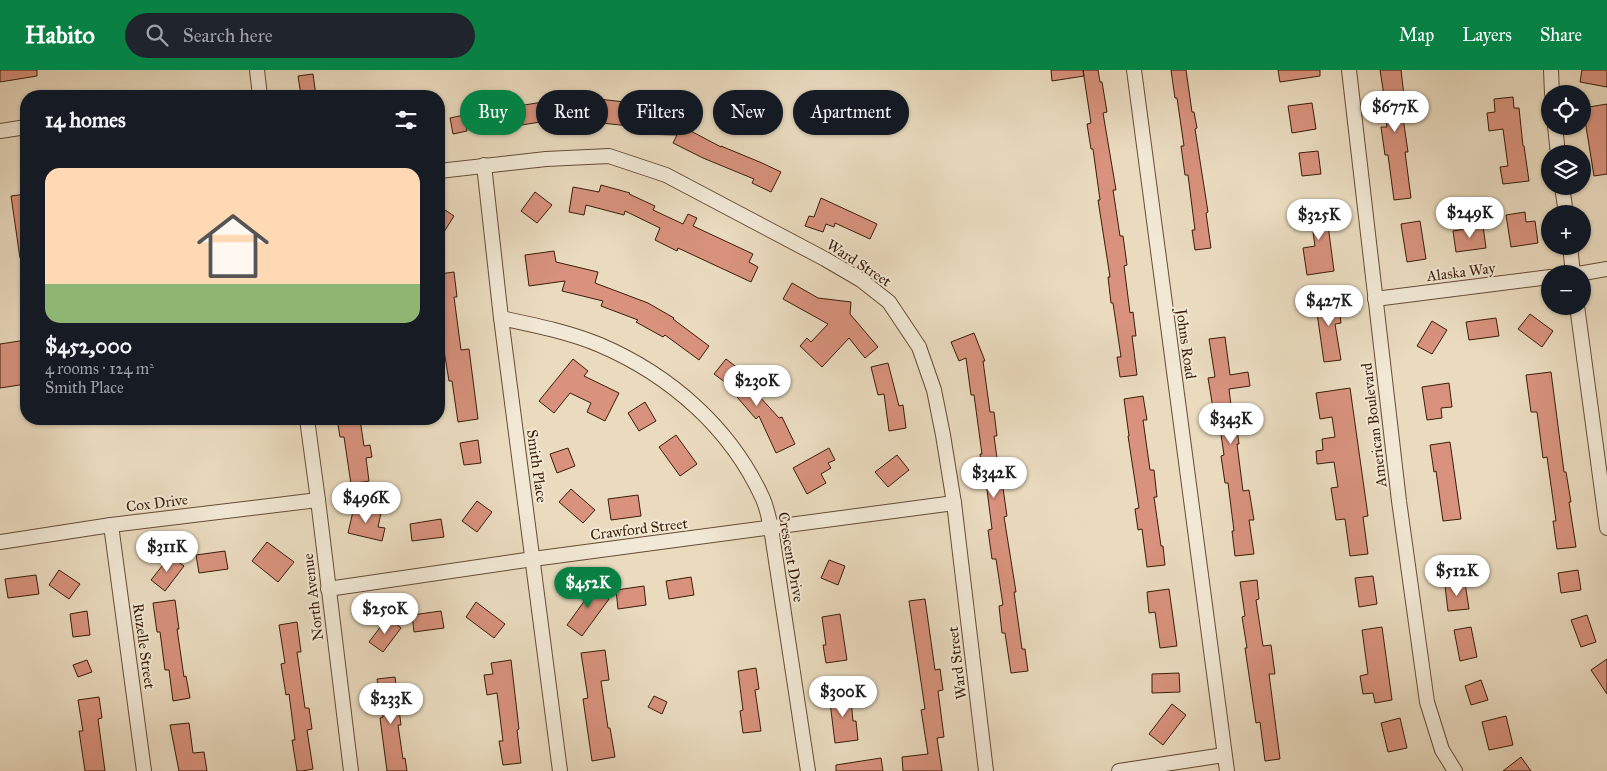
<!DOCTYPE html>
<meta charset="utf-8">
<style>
body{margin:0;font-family:"IM FELL Great Primer",serif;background:#20242c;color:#f1f3f6;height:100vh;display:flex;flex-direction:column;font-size:19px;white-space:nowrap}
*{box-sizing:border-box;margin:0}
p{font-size:16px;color:#9ea1a6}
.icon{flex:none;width:28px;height:28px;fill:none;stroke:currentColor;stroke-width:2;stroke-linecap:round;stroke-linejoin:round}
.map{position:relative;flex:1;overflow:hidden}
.details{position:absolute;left:20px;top:20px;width:425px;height:335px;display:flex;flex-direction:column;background:#171b24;border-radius:20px;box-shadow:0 1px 4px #0004}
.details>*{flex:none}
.banner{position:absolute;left:460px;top:20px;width:475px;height:45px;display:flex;gap:10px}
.tools{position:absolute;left:1541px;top:15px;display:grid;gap:10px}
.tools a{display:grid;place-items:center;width:50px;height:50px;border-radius:50%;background:#171b24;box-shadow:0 1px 4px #0004;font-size:25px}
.price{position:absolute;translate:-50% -42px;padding:0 11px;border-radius:18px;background:#fff;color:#222;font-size:16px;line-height:32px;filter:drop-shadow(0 1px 2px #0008)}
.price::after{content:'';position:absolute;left:50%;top:30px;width:15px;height:11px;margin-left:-8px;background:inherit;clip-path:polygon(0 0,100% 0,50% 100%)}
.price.on{background:#0b8043;color:#fff}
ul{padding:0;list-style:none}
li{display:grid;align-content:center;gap:10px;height:265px;padding:0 25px}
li+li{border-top:1px solid #363941}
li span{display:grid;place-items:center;height:155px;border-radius:15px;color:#555}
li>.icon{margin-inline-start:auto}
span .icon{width:90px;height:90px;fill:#fffc;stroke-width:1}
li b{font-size:21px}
h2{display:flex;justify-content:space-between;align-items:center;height:60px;padding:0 25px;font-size:21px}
.chip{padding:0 18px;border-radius:22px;background:#171b24;box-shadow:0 1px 4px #0004;font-size:18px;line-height:45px}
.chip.on{background:#0b8043;color:#fff}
header{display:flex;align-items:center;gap:30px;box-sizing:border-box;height:70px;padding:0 25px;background:#0b8043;color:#fff}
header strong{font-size:24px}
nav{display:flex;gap:28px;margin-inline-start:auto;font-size:18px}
.search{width:350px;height:45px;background:#20242c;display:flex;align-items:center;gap:12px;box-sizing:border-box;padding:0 18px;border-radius:28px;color:#9ea1a6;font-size:19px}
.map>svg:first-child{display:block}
</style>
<header>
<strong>Habito</strong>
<div class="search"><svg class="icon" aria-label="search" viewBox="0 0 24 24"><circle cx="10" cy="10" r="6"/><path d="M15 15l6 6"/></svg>Search here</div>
<nav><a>Map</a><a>Layers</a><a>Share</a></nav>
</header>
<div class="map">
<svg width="1607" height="701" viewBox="0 0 1607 701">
<rect width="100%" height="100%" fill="#eadbbf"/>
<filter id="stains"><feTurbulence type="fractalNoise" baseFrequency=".004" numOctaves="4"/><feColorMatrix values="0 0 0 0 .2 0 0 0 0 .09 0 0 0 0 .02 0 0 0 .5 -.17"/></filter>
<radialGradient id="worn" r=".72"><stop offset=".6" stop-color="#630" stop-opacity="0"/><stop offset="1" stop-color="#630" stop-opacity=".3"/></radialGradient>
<g fill="#d8927d" stroke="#3a1d07">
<polygon points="0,0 37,0 37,6 0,12"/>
<polygon points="1051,0 1098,0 1100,12 1102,12 1107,42 1103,43 1116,120 1113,120 1120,166 1123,166 1127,195 1124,196 1130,243 1133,242 1136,266 1132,266 1137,305 1120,307 1117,287 1121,287 1113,233 1111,233 1108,207 1110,207 1098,130 1100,130 1093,79 1091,79 1087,54 1091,53 1083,0 1084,6 1052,11"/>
<polygon points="1171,0 1186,0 1192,42 1194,42 1197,58 1195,59 1208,142 1206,143 1211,178 1195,180 1192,160 1195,160 1188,105 1185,105 1181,76 1184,76 1177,28 1175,28"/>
<polygon points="1278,0 1320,0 1320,6 1280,12"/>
<polygon points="1380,0 1401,0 1404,26 1400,27 1408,82 1405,82 1411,128 1394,130 1388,85 1385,85 1381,57 1387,57 1385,46 1387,45"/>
<polygon points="1582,0 1607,0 1607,17 1580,12"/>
<polygon points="313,4 316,26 301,26 298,6"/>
<polygon points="1513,27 1514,38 1519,38 1523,76 1524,76 1529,111 1503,114 1500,97 1508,96 1503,59 1489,61 1487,43 1495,42 1494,29"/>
<polygon points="598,29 634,33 633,43 670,44 670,50 721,77 721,76 762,93 781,102 771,122 752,113 754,109 703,88 673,73 677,65 639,64 639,57 583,51 583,53 553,52 553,50 490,60 488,42 519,38 518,36 543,32 597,33"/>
<polygon points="1312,33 1316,59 1292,63 1288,36"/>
<polygon points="1607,34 1607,104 1594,106 1583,38"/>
<polygon points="464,45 467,61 453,64 450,48"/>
<polygon points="1318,81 1321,104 1302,106 1299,83"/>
<polygon points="601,115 630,123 629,124 655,136 653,140 683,154 688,144 697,148 693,156 753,184 749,192 758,197 751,212 678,178 677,181 655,170 660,158 625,141 624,145 586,135 584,145 569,142 573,117 599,122"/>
<polygon points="535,122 552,135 537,153 521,141"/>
<polygon points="26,124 26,188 20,188 11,126"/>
<polygon points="821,128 877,154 870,169 835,153 834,157 826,154 823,162 805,156 809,146 814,147"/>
<polygon points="1327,131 1330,155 1328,155 1334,201 1307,205 1303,178 1315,176 1309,133"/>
<polygon points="439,136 454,146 439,170"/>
<polygon points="1525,142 1526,152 1535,151 1538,173 1511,177 1506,145"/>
<polygon points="1420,151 1426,189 1407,192 1401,154"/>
<polygon points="1483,156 1486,178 1456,182 1453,161"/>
<polygon points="554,181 556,192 598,202 595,213 648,233 674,248 673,249 709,276 699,290 665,265 663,267 636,252 638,250 601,236 603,231 562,221 565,211 529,216 525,185"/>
<polygon points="454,202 457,227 454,227 461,280 469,279 478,349 458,352 452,311 449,311 439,250 439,204"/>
<polygon points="792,213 818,228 851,232 850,244 878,277 865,288 849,268 822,297 800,276 807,268 811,272 828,254 783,229"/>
<polygon points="1338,226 1341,253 1335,254 1341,290 1324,292 1315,229"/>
<polygon points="1530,244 1553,261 1542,277 1518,259"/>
<polygon points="1496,248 1499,266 1469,270 1466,252"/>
<polygon points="1432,251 1447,260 1432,284 1417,276"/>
<polygon points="974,263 985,291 983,291 990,342 994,342 997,366 994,366 1001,418 1003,418 1007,446 1004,447 1016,522 1014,522 1022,579 1025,579 1028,601 1011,603 1005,563 1002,563 999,536 1003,535 996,489 992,489 988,460 992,459 986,412 984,412 980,384 982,384 974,325 971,325 966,288 959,291 951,272"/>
<polygon points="1225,267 1230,305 1248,302 1250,316 1229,319 1233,351 1236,351 1239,374 1237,374 1243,421 1249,420 1254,450 1249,450 1254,484 1235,486 1232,461 1234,461 1228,413 1225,413 1221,386 1224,385 1217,337 1213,338 1208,308 1215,307 1209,269"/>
<polygon points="26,270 26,314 0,318 0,274"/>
<polygon points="573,289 588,301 584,306 619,323 605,351 587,342 591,333 570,323 554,343 539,331"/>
<polygon points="726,289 743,302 740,305 779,348 782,347 795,374 776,383 759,346 756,349 737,327 741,324 714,304"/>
<polygon points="888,293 899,336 903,335 906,358 889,361 884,324 878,325 871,297"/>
<polygon points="1551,302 1564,402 1566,402 1571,432 1569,432 1576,477 1557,479 1553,451 1556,451 1547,387 1543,388 1537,342 1531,342 1526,305"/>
<polygon points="1449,313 1452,337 1441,338 1442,348 1427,350 1422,317"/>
<polygon points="1350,318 1368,446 1363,447 1368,484 1350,486 1345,449 1336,450 1331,418 1338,417 1334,392 1317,394 1316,381 1323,380 1322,369 1335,367 1332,347 1320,349 1316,323"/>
<polygon points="1143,326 1147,350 1143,350 1150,400 1154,400 1157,427 1154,427 1161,476 1163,476 1165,495 1147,497 1142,459 1138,460 1135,439 1139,438 1128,366 1129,366 1124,329"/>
<polygon points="645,332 656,351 639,361 628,343"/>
<polygon points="337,349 360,349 364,376 370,375 372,387 366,388 369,411 351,414 344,367 340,367"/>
<polygon points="676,365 697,394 680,406 659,377"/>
<polygon points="478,370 481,393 464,395 460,373"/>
<polygon points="1450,372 1461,449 1443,451 1436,401 1434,402 1430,375"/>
<polygon points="568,378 575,396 557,403 550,384"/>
<polygon points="829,378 835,390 828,393 831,398 821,404 826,413 807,424 793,398"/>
<polygon points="897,385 909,400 888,417 875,402"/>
<polygon points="571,419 595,440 583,453 559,432"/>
<polygon points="638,425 641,446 611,450 608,429"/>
<polygon points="477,431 492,442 477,462 462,451"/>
<polygon points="354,437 381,443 378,457 385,458 382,471 348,463"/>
<polygon points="441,449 444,467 412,471 410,454"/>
<polygon points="267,472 294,492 278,512 252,491"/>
<polygon points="225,481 228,499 199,503 196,485"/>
<polygon points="170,486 184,496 165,521 151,510"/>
<polygon points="829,490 845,496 838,515 821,508"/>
<polygon points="59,500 80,514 69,529 49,515"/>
<polygon points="1578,500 1581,520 1561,523 1558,503"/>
<polygon points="36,505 39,524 8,528 5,509"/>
<polygon points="1373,506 1377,534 1359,537 1355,508"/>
<polygon points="691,507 694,525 669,529 666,511"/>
<polygon points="1257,510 1259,529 1256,530 1263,576 1271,575 1275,604 1269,604 1280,689 1265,691 1260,652 1256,653 1245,578 1247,578 1242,547 1245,546 1240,512"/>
<polygon points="585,512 609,529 582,566 567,555 588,526 579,520"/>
<polygon points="1465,513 1469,539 1448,541 1445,516"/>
<polygon points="644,516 646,535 618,539 616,520"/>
<polygon points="1169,519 1177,576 1160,578 1155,542 1149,543 1147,522"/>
<polygon points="925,529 935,600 940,599 943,620 938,621 944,667 937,668 942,701 903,701 902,687 928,684 921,640 925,639 909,531"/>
<polygon points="175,530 179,559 177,559 184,607 186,606 190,628 173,631 169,600 165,600 160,562 157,562 153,533"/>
<polygon points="476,532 505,554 494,568 466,547"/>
<polygon points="87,541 90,565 73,567 70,544"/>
<polygon points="441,541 444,558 414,562 412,545"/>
<polygon points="840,544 847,590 826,593 823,575 826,575 822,547"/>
<polygon points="1587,545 1596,572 1581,577 1571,550"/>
<polygon points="388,547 401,558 383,582 369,572"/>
<polygon points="297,552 301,582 297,582 305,638 309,638 312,659 307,660 313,699 302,701 297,701 292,670 295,670 289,624 286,625 281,594 285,593 279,555"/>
<polygon points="1382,557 1392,630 1375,633 1373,623 1363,624 1360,606 1368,604 1362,560"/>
<polygon points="1471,557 1477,587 1460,591 1454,560"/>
<polygon points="605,580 609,610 601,611 608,658 610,658 615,687 592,691 583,629 588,628 581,583"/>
<polygon points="1607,589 1607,624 1591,600"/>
<polygon points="87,590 92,602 78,607 73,595"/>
<polygon points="511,590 519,659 517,660 521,693 503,695 499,671 503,671 497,623 487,625 484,605 493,604 491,593"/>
<polygon points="756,598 759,619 755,620 761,661 743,663 740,641 743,640 738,601"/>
<polygon points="1179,603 1180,622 1152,623 1152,604"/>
<polygon points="395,607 401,655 398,655 403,689 405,688 407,701 387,701 380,648 383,647 377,609"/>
<polygon points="1481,610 1488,630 1471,635 1465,616"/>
<polygon points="850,621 853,651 856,651 858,670 835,673 829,624"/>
<polygon points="654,626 667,632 662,644 648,637"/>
<polygon points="99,627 102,648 98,649 105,701 85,701 79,661 83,661 78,630"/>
<polygon points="1172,634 1186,645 1163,675 1149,664"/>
<polygon points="1506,646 1513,675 1489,680 1482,652"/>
<polygon points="1400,648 1407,678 1388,682 1381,653"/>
<polygon points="189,653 193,683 204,682 207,701 179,701 170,655"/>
<polygon points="1521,687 1531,701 1503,701"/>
<polygon points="881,688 883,701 836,701 836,695"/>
</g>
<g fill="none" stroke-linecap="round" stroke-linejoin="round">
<defs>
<g id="street">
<polyline points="257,0 260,26"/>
<polyline points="1134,0 1227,701"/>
<polyline points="1349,0 1399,431 1427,632 1442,680 1455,701"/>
<polyline points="1551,0 1552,24"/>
<polyline points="1555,56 1558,84"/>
<polyline points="0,61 26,57"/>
<polyline points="484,95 501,248 560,701"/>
<polyline points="439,101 546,89 609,86 666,105 825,189 861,210 889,232 919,277 934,320 943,365 954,433 986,701"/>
<polyline points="1562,116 1566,144"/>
<polyline points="1570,176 1573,204"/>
<polyline points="1578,204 1607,199"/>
<polyline points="1375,229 1550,207"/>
<polyline points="1577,236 1607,458"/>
<path d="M501 248C534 255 569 262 600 275 670 305 731 358 763 429 767 438 769 449 771 458L808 701"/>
<polyline points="307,349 318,430 351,701"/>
<polyline points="111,455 144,701"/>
<polyline points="0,472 111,455 318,430"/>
<polyline points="328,519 533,489 954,433"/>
<polyline points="1119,701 1224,685"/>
</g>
</defs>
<use href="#street" stroke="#664c35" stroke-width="16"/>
<use href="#street" stroke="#f1e8d5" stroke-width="14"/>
</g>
<g text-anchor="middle" stroke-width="4" stroke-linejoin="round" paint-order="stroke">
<g font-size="15" fill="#3a1d07" stroke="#f1e8d5">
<text transform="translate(859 193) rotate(33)" y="5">Ward Street</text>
<text transform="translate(1461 202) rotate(-7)" y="5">Alaska Way</text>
<text transform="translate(1186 274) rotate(82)" y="5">Johns Road</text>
<text transform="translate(1374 355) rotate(-97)" y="5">American Boulevard</text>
<text transform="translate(537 396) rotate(82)" y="5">Smith Place</text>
<text transform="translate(157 433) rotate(-7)" y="5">Cox Drive</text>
<text transform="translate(639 459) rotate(-7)" y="5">Crawford Street</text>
<text transform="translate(791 487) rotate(80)" y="5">Crescent Drive</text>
<text transform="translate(313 527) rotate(-97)" y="5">North Avenue</text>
<text transform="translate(144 576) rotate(82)" y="5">Ruzelle Street</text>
<text transform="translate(957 593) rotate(-97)" y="5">Ward Street</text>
</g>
</g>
<rect width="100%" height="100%" filter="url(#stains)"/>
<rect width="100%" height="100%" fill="url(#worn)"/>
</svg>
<div class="tools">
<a><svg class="icon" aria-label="locate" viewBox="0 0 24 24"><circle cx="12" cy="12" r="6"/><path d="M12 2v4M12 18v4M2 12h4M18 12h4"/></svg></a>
<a><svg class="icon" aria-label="layers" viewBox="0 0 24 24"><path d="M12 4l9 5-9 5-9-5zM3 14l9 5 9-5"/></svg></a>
<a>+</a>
<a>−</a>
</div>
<b class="price" style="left:1395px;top:63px">$677K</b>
<b class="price" style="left:1470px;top:169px">$249K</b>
<b class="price" style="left:1319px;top:171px">$325K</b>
<b class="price" style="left:1329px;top:257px">$427K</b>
<b class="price" style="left:757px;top:337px">$230K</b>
<b class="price" style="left:1231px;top:375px">$343K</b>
<b class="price" style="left:994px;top:429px">$342K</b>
<b class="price" style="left:366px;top:454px">$496K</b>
<b class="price" style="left:167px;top:503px">$311K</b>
<b class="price" style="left:1457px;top:527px">$512K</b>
<b class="price on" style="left:588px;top:539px">$452K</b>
<b class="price" style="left:385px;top:565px">$250K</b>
<b class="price" style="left:843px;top:648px">$300K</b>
<b class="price" style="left:391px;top:655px">$233K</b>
<div class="banner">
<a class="chip on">Buy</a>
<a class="chip">Rent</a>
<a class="chip">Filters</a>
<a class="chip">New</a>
<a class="chip">Apartment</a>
</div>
<section class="details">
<h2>14 homes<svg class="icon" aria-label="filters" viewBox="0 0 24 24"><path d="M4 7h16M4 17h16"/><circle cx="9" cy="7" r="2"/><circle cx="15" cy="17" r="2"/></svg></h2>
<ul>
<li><span style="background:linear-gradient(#ffd9b3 75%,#8fb573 0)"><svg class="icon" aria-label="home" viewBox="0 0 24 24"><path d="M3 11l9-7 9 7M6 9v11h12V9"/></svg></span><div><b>$452,000</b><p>4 rooms · 124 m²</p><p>Smith Place</p></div></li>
</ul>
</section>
</div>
